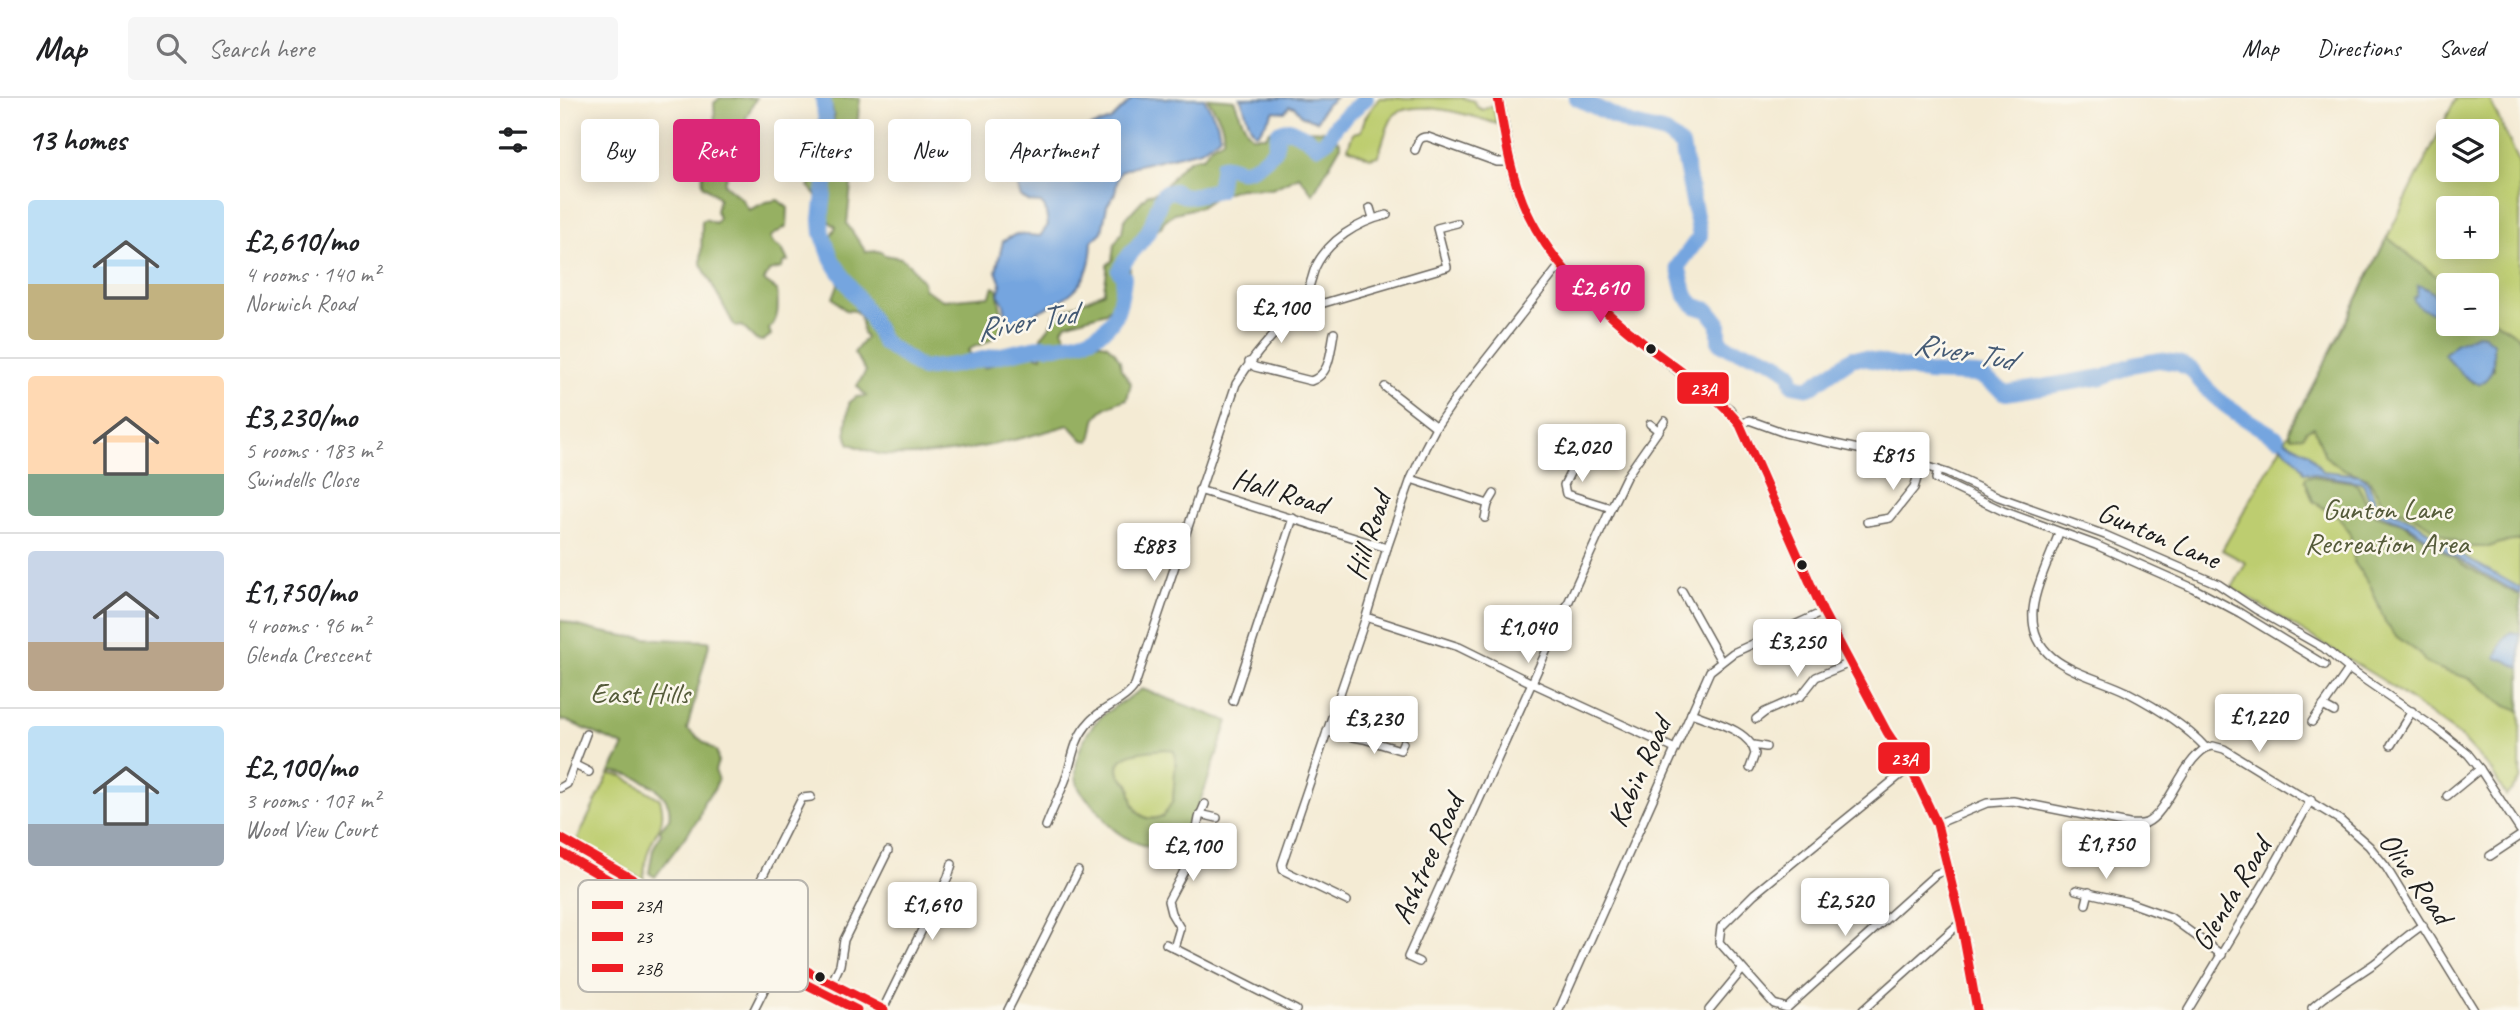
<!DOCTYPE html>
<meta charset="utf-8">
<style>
body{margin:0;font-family:Caveat,sans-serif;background:#f6f6f6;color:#202124;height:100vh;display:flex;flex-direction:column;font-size:26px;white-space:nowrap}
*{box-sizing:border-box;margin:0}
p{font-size:23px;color:#757577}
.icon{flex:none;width:38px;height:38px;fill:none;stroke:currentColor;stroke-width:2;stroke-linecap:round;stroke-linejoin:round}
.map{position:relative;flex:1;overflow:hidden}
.panel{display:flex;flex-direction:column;background:#fff;width:560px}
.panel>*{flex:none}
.top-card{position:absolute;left:21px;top:21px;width:665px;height:63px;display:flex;gap:14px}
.buttons{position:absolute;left:1876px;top:21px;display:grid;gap:14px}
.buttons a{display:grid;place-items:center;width:63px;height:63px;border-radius:7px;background:#fff;box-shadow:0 4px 18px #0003;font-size:35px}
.price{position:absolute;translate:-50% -60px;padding:0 16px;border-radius:7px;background:#fff;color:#222;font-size:23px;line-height:46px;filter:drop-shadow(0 2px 4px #0008)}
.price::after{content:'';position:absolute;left:50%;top:42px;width:21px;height:16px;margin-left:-10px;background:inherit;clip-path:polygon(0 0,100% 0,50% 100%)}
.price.current{background:#db2777;color:#fff}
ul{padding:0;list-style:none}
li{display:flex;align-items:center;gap:21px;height:175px;padding:0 28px}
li+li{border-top:2px solid #e0e0e0}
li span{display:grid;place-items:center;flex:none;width:196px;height:140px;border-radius:7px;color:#555}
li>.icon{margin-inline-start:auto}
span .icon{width:84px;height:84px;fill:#fffc;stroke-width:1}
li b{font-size:30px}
h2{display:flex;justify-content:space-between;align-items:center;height:84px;padding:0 28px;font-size:30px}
.chip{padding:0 24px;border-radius:7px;background:#fff;box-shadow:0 4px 18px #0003;font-size:24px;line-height:63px}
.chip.current{background:#db2777;color:#fff}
header{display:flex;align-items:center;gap:42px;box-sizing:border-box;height:98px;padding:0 35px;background:#fff;border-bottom:2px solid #e0e0e0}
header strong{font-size:33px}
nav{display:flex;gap:38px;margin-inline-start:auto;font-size:24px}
.search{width:490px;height:63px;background:#f6f6f6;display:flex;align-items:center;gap:18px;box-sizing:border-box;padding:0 24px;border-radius:7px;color:#757577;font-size:26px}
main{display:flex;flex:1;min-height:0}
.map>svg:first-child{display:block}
</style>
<header>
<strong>Map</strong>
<div class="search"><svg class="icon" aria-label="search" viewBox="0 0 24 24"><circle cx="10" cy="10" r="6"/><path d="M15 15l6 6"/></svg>Search here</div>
<nav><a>Map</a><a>Directions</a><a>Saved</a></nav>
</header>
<main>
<section class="panel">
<h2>13 homes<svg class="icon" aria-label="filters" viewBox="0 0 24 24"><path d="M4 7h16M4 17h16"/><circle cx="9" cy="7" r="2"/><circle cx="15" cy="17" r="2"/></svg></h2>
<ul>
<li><span style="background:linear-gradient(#bfe0f5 60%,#c2b280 0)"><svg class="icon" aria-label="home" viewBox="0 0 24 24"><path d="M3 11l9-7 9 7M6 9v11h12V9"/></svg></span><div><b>£2,610/mo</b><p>4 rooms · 140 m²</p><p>Norwich Road</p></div></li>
<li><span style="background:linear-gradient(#ffd9b3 70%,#7fa58c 0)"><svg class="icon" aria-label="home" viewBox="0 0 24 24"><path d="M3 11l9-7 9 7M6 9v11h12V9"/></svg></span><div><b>£3,230/mo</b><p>5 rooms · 183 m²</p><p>Swindells Close</p></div></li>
<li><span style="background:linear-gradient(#c9d6e8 65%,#b9a48a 0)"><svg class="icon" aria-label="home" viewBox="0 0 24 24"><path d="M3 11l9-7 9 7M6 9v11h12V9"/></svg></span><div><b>£1,750/mo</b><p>4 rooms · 96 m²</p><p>Glenda Crescent</p></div></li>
<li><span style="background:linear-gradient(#bfe0f5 70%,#9aa5b1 0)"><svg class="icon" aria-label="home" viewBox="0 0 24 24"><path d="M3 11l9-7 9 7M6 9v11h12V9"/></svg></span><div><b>£2,100/mo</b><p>3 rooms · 107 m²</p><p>Wood View Court</p></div></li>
</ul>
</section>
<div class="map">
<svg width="1960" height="912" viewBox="0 0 1960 912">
<rect width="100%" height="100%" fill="#fbf7ec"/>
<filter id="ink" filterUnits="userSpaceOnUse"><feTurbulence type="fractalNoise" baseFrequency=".0143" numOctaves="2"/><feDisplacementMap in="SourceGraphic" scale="14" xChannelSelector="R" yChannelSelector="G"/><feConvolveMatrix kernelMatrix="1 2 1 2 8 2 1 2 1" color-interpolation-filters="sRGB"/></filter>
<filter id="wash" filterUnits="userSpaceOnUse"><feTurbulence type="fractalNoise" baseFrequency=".00686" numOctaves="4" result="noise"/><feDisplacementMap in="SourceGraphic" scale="28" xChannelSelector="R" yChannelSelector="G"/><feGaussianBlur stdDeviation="1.57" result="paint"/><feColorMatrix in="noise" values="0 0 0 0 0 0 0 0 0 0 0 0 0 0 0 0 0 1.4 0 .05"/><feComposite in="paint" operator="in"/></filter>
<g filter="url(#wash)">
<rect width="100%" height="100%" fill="#f4ebd4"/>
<g fill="#bdcd70" stroke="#6c7446" stroke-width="2" fill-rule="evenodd">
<path d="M819 0H903L914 3 917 9 923 12 933 7 937 26C910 17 855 0 834 17 826 28 823 45 818 58L810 60 788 50 793 35 801 33 805 20Z"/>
<path d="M1896 0H1929L1960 66V682L1946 698 1931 672 1899 637 1824 583 1672 490 1686 465 1662 452 1743 310ZM1888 33H1927V72H1888ZM1888 110H1927V149H1888ZM1888 187H1927V226H1888Z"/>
<path d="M606 650 614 653 616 659 613 704 603 718C580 728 571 708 570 688 567 683 561 681 559 676 551 651 592 653 606 650Z"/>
<path d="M49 676 62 678 100 701C108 728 94 732 88 754 85 763 85 773 83 782L17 742Z"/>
</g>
<g fill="#96b062" stroke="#59663f" stroke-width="2" fill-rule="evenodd">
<path d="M160 0H196L186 20 187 33 182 37C179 55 168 67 164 86L182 101 189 112 206 104 218 102 228 110 227 128 210 139 213 145 222 151 228 163 223 165 222 170 209 173 204 183 217 192C218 207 220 220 209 231L211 237 203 243 196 242 182 228 177 229 174 227 141 166 142 123 145 121 155 125 159 120 156 113 159 100 143 87C141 69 146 65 151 50 155 37 155 18 154 5Z"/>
<path d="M269 0H300L287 126 306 154 319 153 325 157 341 160 349 166 363 184 364 191 383 202 430 198 432 191 434 189 437 191 441 212 440 235C434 237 432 241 427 244 420 248 413 247 408 253L424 270C432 268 434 265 441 262 448 258 457 258 465 254L482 259 481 239 494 223V217L544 194C544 184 548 177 547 167L552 163 554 147 562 134 564 122 588 96C613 95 615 58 643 59L651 48 663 41C665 24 655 13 647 0L674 2C680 14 683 30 692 38H706L708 34 720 28 730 31 765 33 780 44V49L753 96 739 78 712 91 680 90 658 97 640 109 615 115 604 123 601 129 594 135 578 141 571 147 569 191 546 214 505 226 502 231 506 239 546 246 554 253 560 262 561 271 571 285 567 301C556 305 542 309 536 320 533 327 534 335 530 343L523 342 509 327C451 344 387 360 326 357 314 356 301 350 290 346 282 333 289 319 289 305L296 299 306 298 297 288 306 273 294 255 306 239 303 235 300 218 295 213 285 212 273 200 280 181 282 166 274 153 270 139 276 129 266 121C265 108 257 97 248 88L266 71 275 55 274 18Z"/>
<path d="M1827 139 1888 188V226H1927V217L1960 240V442L1940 445 1929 449H1910L1889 440 1851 417 1823 405 1808 380 1783 371 1765 358 1754 329 1747 332 1743 338 1731 339 1729 333 1730 330 1784 228ZM1889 251 1933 252 1934 271 1913 285 1888 261 1886 252Z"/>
<path d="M1751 378 1792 384 1798 388 1811 413 1815 417 1842 425 1905 468 1960 498V536L1951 534C1933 554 1937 559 1960 570V613L1946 608 1911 581 1885 573 1866 565 1859 555 1837 539 1826 526 1811 489 1794 464 1790 435 1779 420 1753 403 1745 382 1746 379Z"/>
<path d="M0 522C50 541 97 541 150 543L127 631 157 654 158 664 155 672 158 681 154 692 144 703 139 720 95 779 89 775 93 751 101 735 100 731 109 721C115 693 74 674 50 674L64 648 7 623 0 622Z"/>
<path d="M582 591 668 623C660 646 634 732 617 745 598 759 563 741 549 727 544 722 541 715 536 710 531 704 522 697 519 690 511 671 520 645 531 630 544 612 564 604 582 591ZM606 651 614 653 616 659 613 703 603 718C580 728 571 708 570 688 567 683 561 681 559 676 551 652 592 653 606 651Z"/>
</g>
<g fill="#75a5df" stroke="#48607e" stroke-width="2">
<path d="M573 0H644L657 24 660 38 641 52 574 68 561 73 558 80 555 95 547 108 542 134 532 143C531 197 502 200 460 223 440 228 447 217 444 207 443 203 440 200 438 196L441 186 436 173 443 143 456 136 480 138 488 127 485 110 481 105 469 104 461 99 457 87 460 69 491 48 503 46 519 33 551 22Z"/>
<path d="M680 0H775L764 9 757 23 742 18 735 9 729 8 725 14 714 13 699 34 695 35C686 24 687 12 680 0Z"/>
<path d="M1858 187C1868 190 1881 199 1880 211L1876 214C1865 214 1857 210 1853 200L1857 197Z"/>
<path d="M1917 236 1924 237 1933 245C1933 263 1936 276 1920 286 1906 284 1893 266 1884 256L1895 246Z"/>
<path d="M1700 329 1749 355 1762 373 1800 377 1808 384 1817 407 1854 423 1893 452 1960 490V496L1890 456 1850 428 1816 414 1811 409 1804 387 1801 384 1744 374C1735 353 1713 347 1700 329Z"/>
<polygon points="1951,534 1960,536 1960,570 1943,561 1937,561 1936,558 1944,540"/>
</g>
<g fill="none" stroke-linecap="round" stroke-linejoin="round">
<g stroke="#75a5df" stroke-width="16">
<path d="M263 0 269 51 261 122 262 135 272 162 309 217 323 244 362 271 395 267 482 248C496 249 507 247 521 243 555 233 560 213 564 179L559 173C566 157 581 147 589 132 595 120 597 107 604 95L614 93C630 103 640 95 658 92L662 68C670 67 672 70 679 72 694 74 705 60 715 52L718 35 729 31 746 39 758 48 767 42 777 26 806 0"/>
<path d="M1017 0 1070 26 1106 35 1122 48 1140 138 1118 168 1126 198 1135 208 1148 212 1159 226V243C1172 255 1188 253 1204 259 1213 262 1222 268 1230 274L1233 287 1249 290 1293 260H1303L1367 275 1419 277 1446 295 1542 279 1572 267 1599 262 1618 265 1632 272C1653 305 1685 320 1717 340"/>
</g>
</g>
</g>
<g filter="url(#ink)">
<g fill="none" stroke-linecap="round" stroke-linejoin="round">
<defs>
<g id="street">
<path d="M855 52C858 44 859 38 868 39L937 64H951"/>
<polyline points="810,110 813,120"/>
<polyline points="744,200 764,205 887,169 877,130 897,125"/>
<path d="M689 264 695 269 751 283C771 276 770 254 774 235"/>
<polyline points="825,289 876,329"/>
<polyline points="1090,326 1099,333"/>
<polyline points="1180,327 1189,322 1225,335 1339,360 1387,375 1439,399 1545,437 1658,486 1697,512 1764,550 1789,571 1878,632 1908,656 1920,671 1960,732"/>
<polyline points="1016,363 1004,387 1006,396 1051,410"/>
<polyline points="1378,372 1376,381 1443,413 1536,447 1633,490 1680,515 1765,567"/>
<polyline points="851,381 928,406 934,396"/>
<polyline points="639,392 827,450"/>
<polyline points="925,420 928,406"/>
<polyline points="1307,424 1330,420 1354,390 1361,367"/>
<path d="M1499 435C1491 457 1475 489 1473 512 1469 569 1529 575 1567 594 1594 608 1625 627 1646 650L1653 648 1664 651 1780 722 1809 748 1826 769 1914 912"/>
<polyline points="1122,493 1161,563"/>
<polyline points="806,519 899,549 972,585 1115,651"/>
<polyline points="673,603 733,420"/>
<polyline points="1763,608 1774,614"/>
<path d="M1131 615C1151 623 1191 632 1195 656L1190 670"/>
<polyline points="1196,621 1205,614 1241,598 1256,579 1290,565"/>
<polyline points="1752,624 1789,571"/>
<polyline points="767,634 804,641 840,652 843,645"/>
<polyline points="1193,647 1206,649"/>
<polyline points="1831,647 1852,613"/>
<polyline points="15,667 29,674"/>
<polyline points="1350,669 1194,796 1161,829 1159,844 1214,906 1227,910 1376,776 1389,771"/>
<polyline points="0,690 7,686 26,636"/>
<polyline points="1887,698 1920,671"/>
<polyline points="640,716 657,720"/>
<path d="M1377 726 1427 705 1453 703 1569 726C1575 726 1581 727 1586 725 1608 715 1621 665 1646 650"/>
<path d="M486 728C492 713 499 698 505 683 512 664 513 644 526 628 540 609 565 604 575 587L676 286C696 252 721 231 743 201 750 191 751 181 755 170 768 142 798 124 827 117"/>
<polyline points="0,740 123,810 324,912"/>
<polyline points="1930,758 1960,738"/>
<polyline points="1516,792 1568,804 1610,819 1662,857"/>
<polyline points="787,803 723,772 722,766 806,519 827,450 851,381 865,350 876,329 898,297 1001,166"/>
<polyline points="1526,806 1529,794"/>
<polyline points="174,835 242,700 251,699"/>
<polyline points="606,846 736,912"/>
<polyline points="614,850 620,830 611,815 608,803 632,758 639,720 645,706"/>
<polyline points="859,864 848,859 1051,410 1066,379 1105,323"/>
<polyline points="272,884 280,867 284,842 328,753"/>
<path d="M1752 910C1771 892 1794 880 1815 865 1832 852 1845 838 1863 827"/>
<polyline points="323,911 388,779 392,766"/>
<polyline points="194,912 221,858"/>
<polyline points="448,912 518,773"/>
<polyline points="999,912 1150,573 1173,555 1263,514"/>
<polyline points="1149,912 1182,872"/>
<polyline points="1303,912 1401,824"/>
<polyline points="1628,912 1707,780 1751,702"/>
</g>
<path id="secondary" d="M938 0C946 36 949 76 965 110 1005 198 1097 252 1169 312L1180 327 1263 514 1327 634 1350 669 1377 726 1401 824 1417 912"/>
</defs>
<use href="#street" stroke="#68645c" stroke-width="10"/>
<use href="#secondary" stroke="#68645c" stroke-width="13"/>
<use href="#street" stroke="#fff" stroke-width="7"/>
<use href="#secondary" stroke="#fff" stroke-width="10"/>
<defs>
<path id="bus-1" d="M938 0C944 31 948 64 959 94 981 158 1035 207 1087 248 1118 272 1156 295 1180 327L1263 514 1327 634 1350 669 1377 726 1401 824 1417 912"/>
<polyline id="bus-2" points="0,740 123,810 324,912"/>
<polyline id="bus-3" points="0,754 117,821 297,912"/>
</defs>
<use href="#bus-1" stroke="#fbf7ec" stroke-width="14"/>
<use href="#bus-2" stroke="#fbf7ec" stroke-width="14"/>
<use href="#bus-3" stroke="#fbf7ec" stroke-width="14"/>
<use href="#bus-1" stroke="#ee1d23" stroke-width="9"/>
<use href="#bus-2" stroke="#ee1d23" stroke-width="9"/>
<use href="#bus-3" stroke="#ee1d23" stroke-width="9"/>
</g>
</g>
<g fill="#1c1c1c" stroke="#fbf7ec" stroke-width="2.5">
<circle cx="1091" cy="251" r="6"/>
<circle cx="1242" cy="467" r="6"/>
<circle cx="260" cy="879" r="6"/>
</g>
<g text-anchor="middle" stroke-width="5" stroke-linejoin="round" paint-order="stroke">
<g font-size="30" fill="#1c1c1c" stroke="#fbf7ec">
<text transform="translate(720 393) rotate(17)" y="10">Hall Road</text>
<text transform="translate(1599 437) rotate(23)" y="10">Gunton Lane</text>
<text transform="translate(808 438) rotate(-72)" y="10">Hill Road</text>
<text transform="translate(1079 674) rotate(-66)" y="10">Kabin Road</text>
<text transform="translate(867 761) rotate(-66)" y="10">Ashtree Road</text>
<text transform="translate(1856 780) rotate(55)" y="10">Olive Road</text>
<text transform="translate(1671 796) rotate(-59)" y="10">Glenda Road</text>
</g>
<g font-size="30" fill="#545a39" stroke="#fbf7ec">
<text x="1827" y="421">Gunton Lane<tspan x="1827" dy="34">Recreation Area</tspan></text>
<text x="80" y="605">East Hills</text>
</g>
<g font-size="32" font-style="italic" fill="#445a74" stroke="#fbf7ec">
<text transform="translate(466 223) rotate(-10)" y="11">River Tud</text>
<text transform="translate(1404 253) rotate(10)" y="11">River Tud</text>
</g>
</g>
<rect x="18" y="782" width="230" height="112" rx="10" fill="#fbf7ec" stroke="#b8b5ae" stroke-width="2"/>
<rect x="32" y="803" width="31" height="8" fill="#ee1d23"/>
<rect x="32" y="834" width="31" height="9" fill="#ee1d23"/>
<rect x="32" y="866" width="31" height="8" fill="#ee1d23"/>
<g font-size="19" fill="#1c1c1c">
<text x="75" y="814">23A</text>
<text x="75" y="845">23</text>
<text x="75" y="877">23B</text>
</g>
<g stroke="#fbf7ec" stroke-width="2.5">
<rect x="1116" y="273" width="54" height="34" rx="7" fill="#ee1d23"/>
<rect x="1317" y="643" width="54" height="34" rx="7" fill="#ee1d23"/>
</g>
<g font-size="19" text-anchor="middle" font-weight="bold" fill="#fff">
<text x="1143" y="297">23A</text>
<text x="1344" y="667">23A</text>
</g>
</svg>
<div class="buttons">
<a><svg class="icon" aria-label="layers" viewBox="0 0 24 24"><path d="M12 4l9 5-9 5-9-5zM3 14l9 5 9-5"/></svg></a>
<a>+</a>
<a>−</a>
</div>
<b class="price current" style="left:1040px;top:227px">£2,610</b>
<b class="price" style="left:721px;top:247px">£2,100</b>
<b class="price" style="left:1022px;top:386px">£2,020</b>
<b class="price" style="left:1333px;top:394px">£815</b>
<b class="price" style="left:594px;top:485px">£883</b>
<b class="price" style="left:968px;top:567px">£1,040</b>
<b class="price" style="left:1237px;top:581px">£3,250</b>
<b class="price" style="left:1699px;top:656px">£1,220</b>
<b class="price" style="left:814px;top:658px">£3,230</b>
<b class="price" style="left:1546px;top:783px">£1,750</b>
<b class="price" style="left:633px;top:785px">£2,100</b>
<b class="price" style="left:1285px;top:840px">£2,520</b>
<b class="price" style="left:372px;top:844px">£1,690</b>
<div class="top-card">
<a class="chip">Buy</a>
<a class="chip current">Rent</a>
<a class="chip">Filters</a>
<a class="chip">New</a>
<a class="chip">Apartment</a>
</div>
</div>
</main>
